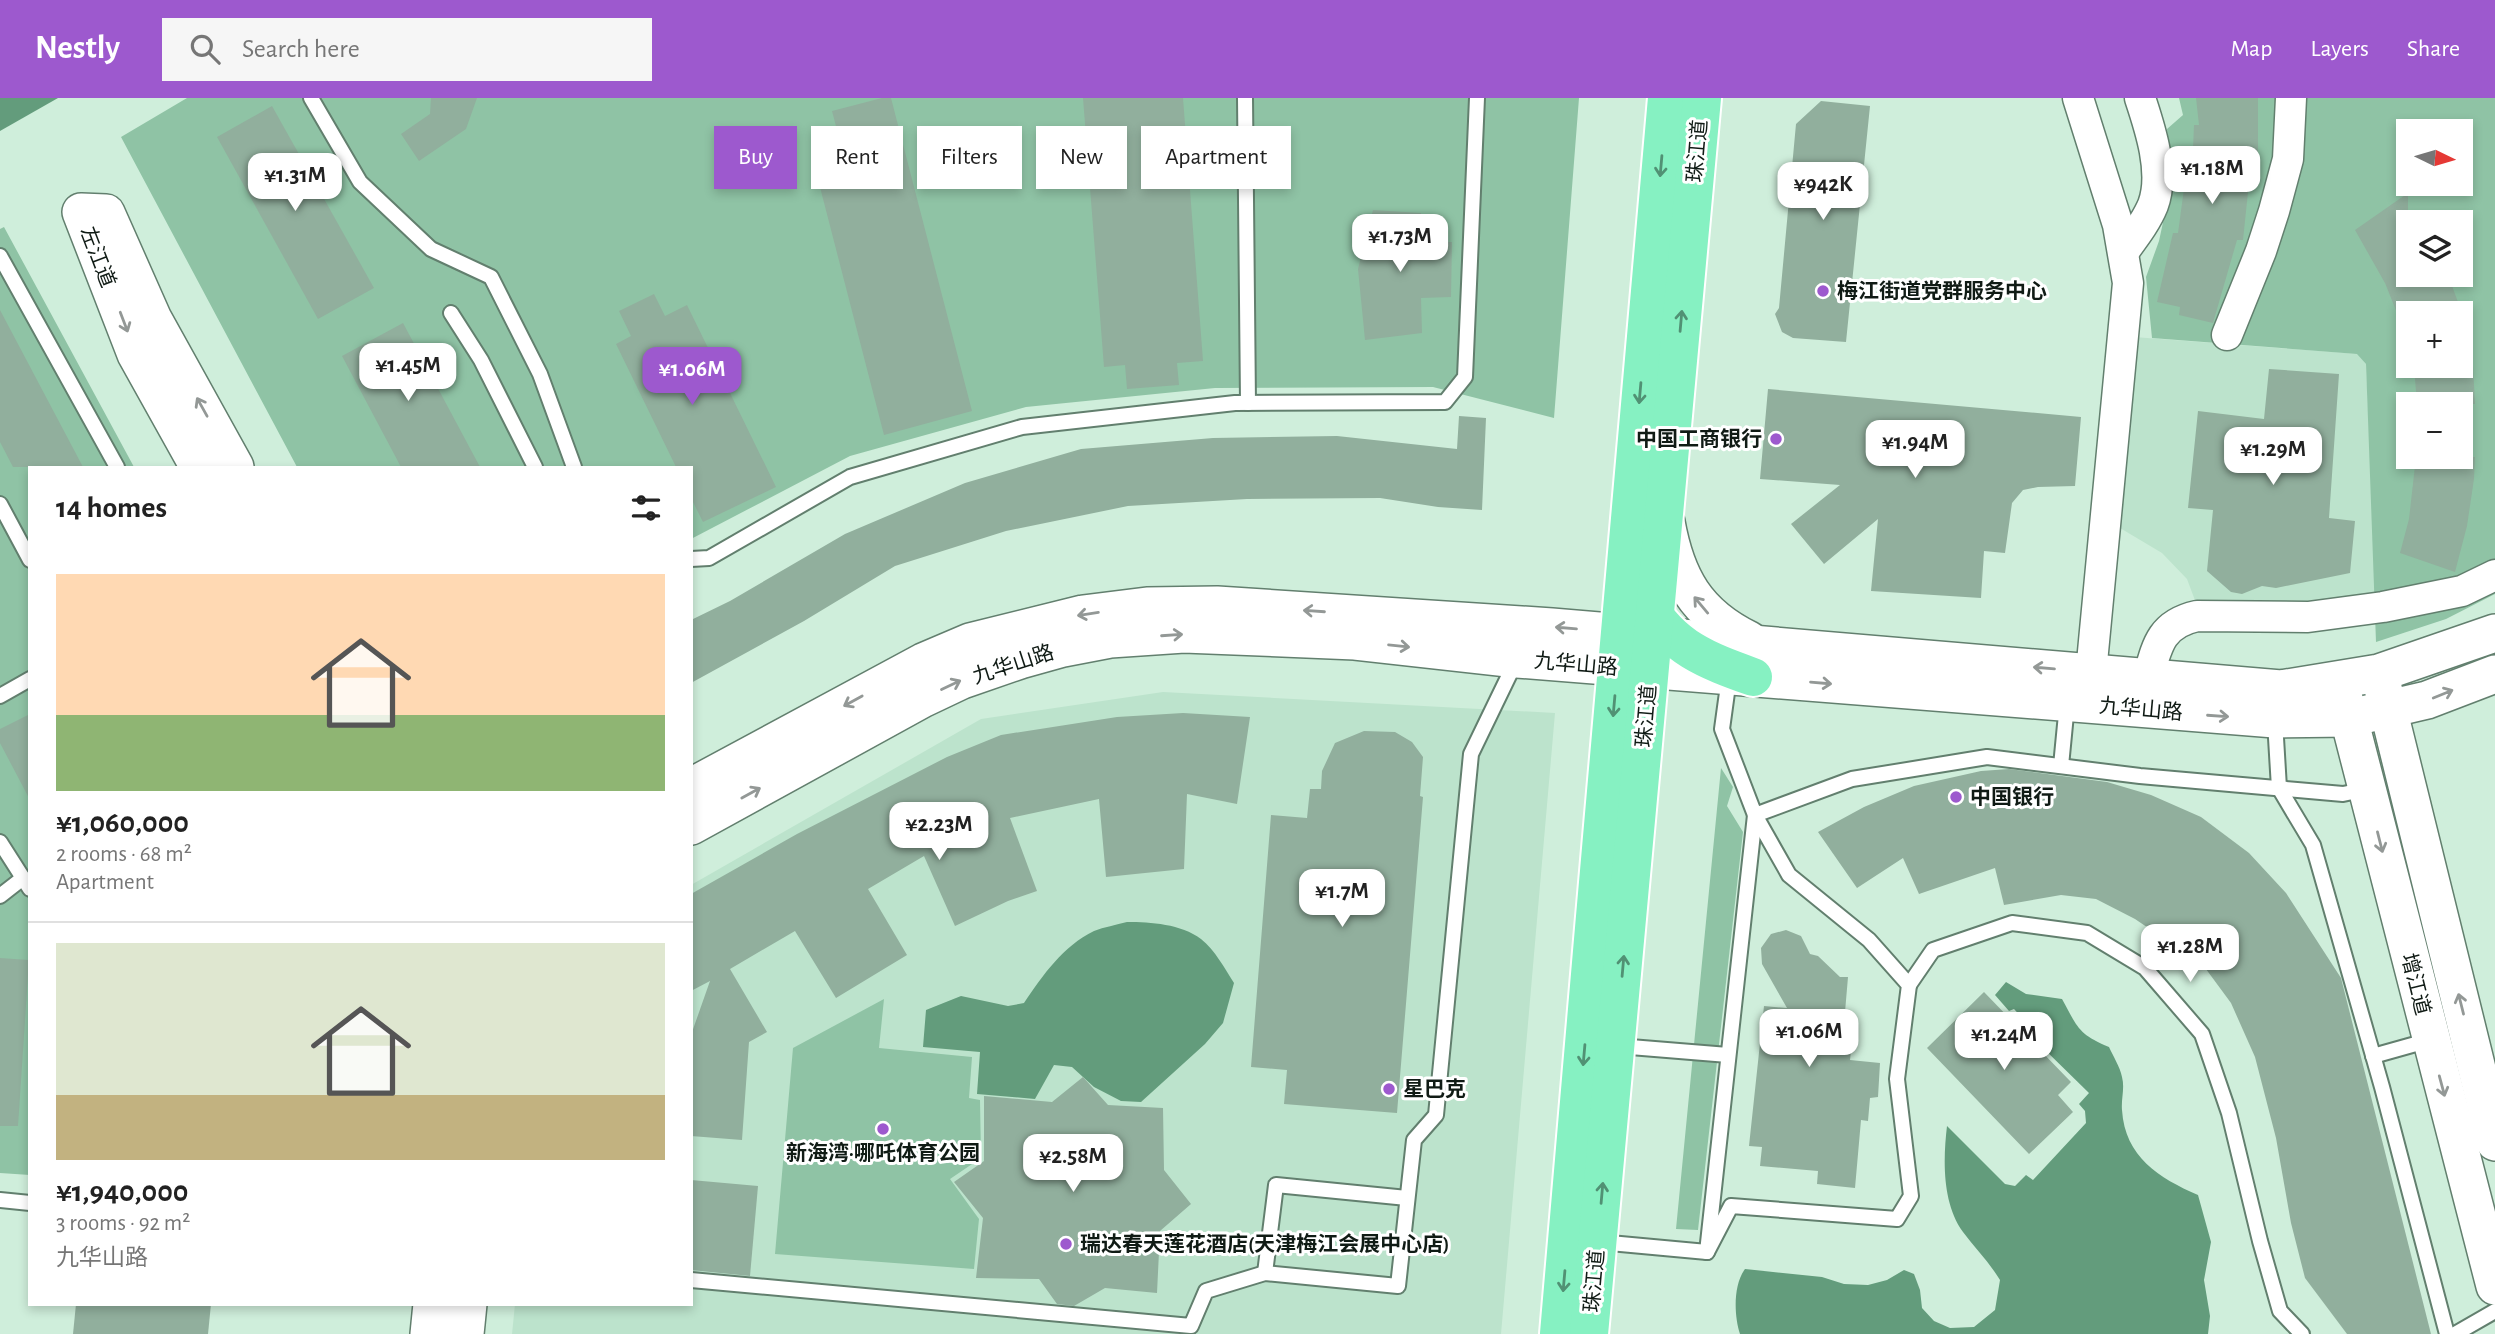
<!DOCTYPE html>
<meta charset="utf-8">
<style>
body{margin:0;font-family:"Alegreya Sans","Noto Sans SC",sans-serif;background:#f6f6f6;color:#222;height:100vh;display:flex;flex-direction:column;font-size:26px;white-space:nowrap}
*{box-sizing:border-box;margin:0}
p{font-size:23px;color:#767676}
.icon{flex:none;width:38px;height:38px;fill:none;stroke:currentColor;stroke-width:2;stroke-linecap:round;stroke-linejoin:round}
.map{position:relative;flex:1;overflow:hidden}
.drawer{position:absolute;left:28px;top:368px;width:665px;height:840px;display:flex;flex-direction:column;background:#fff;border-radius:0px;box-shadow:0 4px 10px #0003}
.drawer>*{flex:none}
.banner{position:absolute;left:714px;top:28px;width:665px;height:63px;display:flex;gap:14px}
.needle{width:46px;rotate:95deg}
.fabs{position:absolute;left:2396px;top:21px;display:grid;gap:14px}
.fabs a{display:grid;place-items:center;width:77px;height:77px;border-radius:0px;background:#fff;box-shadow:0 4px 10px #0003;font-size:35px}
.price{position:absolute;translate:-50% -60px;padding:0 16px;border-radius:14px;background:#fff;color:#222;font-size:23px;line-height:46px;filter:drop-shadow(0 2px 4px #0008)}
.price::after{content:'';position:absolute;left:50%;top:42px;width:21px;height:16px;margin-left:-10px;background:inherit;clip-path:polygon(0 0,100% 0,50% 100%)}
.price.current{background:#9d59ce;color:#fff}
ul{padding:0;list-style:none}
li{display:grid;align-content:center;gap:14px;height:371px;padding:0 28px}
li+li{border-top:2px solid #e0e0e0}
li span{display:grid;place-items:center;height:217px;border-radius:0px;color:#555}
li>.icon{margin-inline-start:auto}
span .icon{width:126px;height:126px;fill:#fffc;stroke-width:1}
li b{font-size:30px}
h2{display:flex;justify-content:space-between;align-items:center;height:84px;padding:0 28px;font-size:30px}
.tag{padding:0 24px;border-radius:0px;background:#fff;box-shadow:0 4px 10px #0003;font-size:24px;line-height:63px}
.tag.current{background:#9d59ce;color:#fff}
header{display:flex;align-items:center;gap:42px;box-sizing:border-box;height:98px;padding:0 35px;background:#9d59ce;color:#fff}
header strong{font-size:33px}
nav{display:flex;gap:38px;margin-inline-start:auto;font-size:24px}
.search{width:490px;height:63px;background:#f6f6f6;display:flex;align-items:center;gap:18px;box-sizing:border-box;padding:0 24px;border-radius:0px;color:#767676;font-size:26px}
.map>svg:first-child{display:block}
</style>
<header>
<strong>Nestly</strong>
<div class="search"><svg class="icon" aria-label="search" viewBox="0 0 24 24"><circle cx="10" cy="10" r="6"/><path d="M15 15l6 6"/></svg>Search here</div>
<nav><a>Map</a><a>Layers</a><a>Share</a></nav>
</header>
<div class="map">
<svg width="2495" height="1236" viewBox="0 0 2495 1236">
<rect width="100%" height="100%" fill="#cfeedb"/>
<g fill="#bce3cc">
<polygon points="2134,239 2358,256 2366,266 2376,497 2325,508 2196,505 2187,481 2162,455 2120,430"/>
<polygon points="1163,594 1555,615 1501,1236 512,1236 515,1206 691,1206 691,787 981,621"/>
</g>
<g fill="#8fc3a5" fill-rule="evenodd">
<polygon points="187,0 1579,0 1554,320 1433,289 1215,290 1026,309 850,358 691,441 691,369 297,369 121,39"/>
<path d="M2179 0H2495V496L2446 521 2376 544 2366 266 2357 256 2152 240 2146 179 2159 143 2171 87 2167 31 2183 17ZM2408 33H2460V86H2408ZM2408 124H2460V177H2408ZM2408 215H2460V268H2408ZM2408 306H2460V359H2408Z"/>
<polygon points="4,129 134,369 30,369 30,1077 0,1075 0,131"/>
<polygon points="1721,670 1733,689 1727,708 1743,734 1698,1132 1676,1131"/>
<polygon points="884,901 879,950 972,959 969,1000 980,1002 981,1060 950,1081 979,1121 974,1171 775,1156 793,950"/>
</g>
<g fill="#639c7c">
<polygon points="0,0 58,0 0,33"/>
<path d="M1127 824C1151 824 1181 826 1201 841 1215 852 1225 871 1234 885L1223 925 1205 946 1141 1004 1121 1003 1094 989 1072 969 1054 967 1035 1001 977 996 980 954 923 949 926 912 961 898 1008 908 1024 905C1043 877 1063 848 1094 833 1104 829 1116 827 1127 824Z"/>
<path d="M2006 884 2026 896 2062 901C2078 930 2078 936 2109 949 2113 958 2120 969 2122 979 2125 990 2121 1001 2122 1012 2125 1059 2159 1080 2198 1097L2211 1144 2204 1182 2210 1218 2208 1236H1740C1734 1218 1733 1187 1745 1171L1822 1179 1844 1186 1868 1187 1887 1182 1904 1172 1914 1176 1920 1192 1922 1210 1934 1223 1950 1230 1974 1229 1995 1212 2000 1182C1989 1164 1975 1150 1963 1134 1942 1105 1943 1062 1947 1028L2005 1086 2015 1088 2026 1077 2033 1082 2086 1025 2085 1013 2079 1006 2089 995 2040 947 2043 942 2014 911 2009 913 1995 897Z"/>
</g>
<g fill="#91af9d">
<polygon points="431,0 477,0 466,31 419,63 401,36 430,16"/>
<polygon points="882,0 891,0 972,313 884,337 813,62 843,55 832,13"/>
<polygon points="1083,0 1183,0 1203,263 1177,265 1179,287 1127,291 1125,267 1104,269"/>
<polygon points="2196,0 2258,0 2258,65 2251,65 2243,142 2237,142 2213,225 2179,217 2180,209 2157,204 2173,135 2178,135 2186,76 2192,76 2194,27 2199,27"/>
<polygon points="1821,3 1870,8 1846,244 1793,240 1782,234 1775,216 1779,210 1796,26"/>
<polygon points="272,8 374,190 318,221 217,39"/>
<polygon points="2408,95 2408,177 2448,177 2462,215 2408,215 2407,240 2385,185 2355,132"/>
<polygon points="1373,112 1421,115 1421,144 1452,144 1451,199 1421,200 1422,235 1365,242 1358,171"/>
<polygon points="654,196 665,218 687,207 776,389 703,424 691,400 691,369 676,369 616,246 631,238 619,213"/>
<polygon points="0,212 83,369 13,369 0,344"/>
<polygon points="403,225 480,369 401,369 342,258"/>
<polygon points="2414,268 2473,268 2475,306 2417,306"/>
<polygon points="2269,271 2339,276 2329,420 2355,423 2350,475 2276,490 2262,488 2242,496 2231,494 2207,473 2213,412 2188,410 2198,313 2264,321"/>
<polygon points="1768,291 2081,319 2075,388 2038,389 2023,392 2012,405 2005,455 1984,453 1981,500 1871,493 1878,421 1824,466 1791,426 1840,387 1760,381"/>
<polygon points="1459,318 1486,320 1482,412 1438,409 1380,400 1247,401 1128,408 1006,433 895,468 804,523 691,585 691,522 730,503 845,436 965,385 1081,351 1213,340 1337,338 1457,351"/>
<polygon points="2416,359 2475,359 2474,381 2467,428 2455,474 2400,455 2409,421"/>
<polygon points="1183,615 1250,619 1237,706 1187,696 1184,771 1106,779 1099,701 1010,720 1037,793 1008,803 955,828 924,758 868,791 907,857 836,900 795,833 730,871 767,934 749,944 742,1042 691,1038 691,937 710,883 691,893 691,796 797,736 947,659 1001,637 1117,619"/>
<polygon points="30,616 30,702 0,645 0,631"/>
<polygon points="1364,633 1395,634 1412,644 1423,659 1420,698 1423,699 1397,1015 1284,1006 1287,972 1251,969 1271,717 1307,720 1310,691 1321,691 1322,673 1335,645"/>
<polygon points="2009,671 2107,684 2151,697 2201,719 2249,755 2286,795 2341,880 2431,1236 2347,1236 2305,1180 2291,1125 2276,1040 2255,959 2231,905 2203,867 2135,821 2096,801 2061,797 2004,807 1995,770 1919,796 1903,760 1857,790 1818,734 1864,709 1914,688 1981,673"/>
<polygon points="1786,832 1801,838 1810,856 1818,858 1840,879 1848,879 1845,914 1855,916 1850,962 1880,965 1878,999 1870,1000 1868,1023 1861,1022 1855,1090 1817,1086 1818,1073 1760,1068 1762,1049 1749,1048 1764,908 1787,910 1762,866 1761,850 1771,836"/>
<polygon points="0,860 29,862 18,1028 0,1028"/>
<polygon points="1984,894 2071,984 2058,997 2073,1014 2029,1056 1927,950"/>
<polygon points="1083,979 1108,1007 1163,1010 1164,1072 1191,1106 1160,1133 1157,1195 1105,1190 1074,1208 1057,1206 1039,1181 976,1180 983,1120 954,1084 984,1063 984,998 1052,1004"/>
<polygon points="691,1082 758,1088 750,1178 691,1172"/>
<polygon points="76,1206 211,1206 208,1236 73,1236"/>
</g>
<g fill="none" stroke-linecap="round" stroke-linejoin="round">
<defs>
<g id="service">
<polyline points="311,0 360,84 431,151 491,179 540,276 574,369"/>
<polyline points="1245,0 1248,305"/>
<polyline points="0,158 117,369"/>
<polyline points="451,215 481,262 535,369"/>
<polyline points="0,406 30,462"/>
<polyline points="691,461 709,460 850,379 1022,329 1235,305 1445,304 1465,279 1477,0"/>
<polyline points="0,598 30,581"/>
<polyline points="2275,623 2279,690 2313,747 2382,989 2447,1236"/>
<polyline points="2061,668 2067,606"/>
<polyline points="0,744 30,791"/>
<polyline points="0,798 23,780"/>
<polyline points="1909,887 1933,852 2012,825 2087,835 2145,870 2202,936 2229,1015 2260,1143 2280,1213 2302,1236"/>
<polyline points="1618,948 1728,957"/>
<polyline points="2373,958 2430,942"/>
<polyline points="0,1102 30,1105"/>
<polyline points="1599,1144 1707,1154 1731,1108 1897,1121 1911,1098 1897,981 1909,887 1869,842 1789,777 1755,717 1722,631 1729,580"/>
<polyline points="1707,1154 1755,717 1852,681 1987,659 2140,678 2343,696 2367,691"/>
<polyline points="1265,1175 1276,1087 1407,1100"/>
<polyline points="691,1182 1191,1228 1206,1193 1265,1175 1398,1188 1414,1042 1436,1017 1471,656 1516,563"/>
<polyline points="2455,1236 2495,1213"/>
</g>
<g id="minor">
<polyline points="2078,0 2118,127 2128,185 2091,575"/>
<path d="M2124 153C2135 138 2146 124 2153 107 2165 75 2150 30 2140 0"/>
<polyline points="2227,237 2261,153 2274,113 2288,61 2291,0"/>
<path d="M2148 580C2157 547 2161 526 2197 518L2308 519 2383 509 2462 493 2495 477"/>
</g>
<g id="tertiary">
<polyline points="199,369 136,256 81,114 106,115 153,221 235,369"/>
<path d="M1666 424C1676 480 1696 516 1749 542"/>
<polyline points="2382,586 2495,1044"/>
<polyline points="2343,597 2495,1188"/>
<polyline points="691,689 923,564 970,544 1083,516 1147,508 1217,507 1552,529 2281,591 2379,575 2495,535"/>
<polyline points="691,728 922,601 962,582 1020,562 1063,550 1110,541 1184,536 1355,543 1517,561 2275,621 2350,620 2427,602 2495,576"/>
<polyline points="429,1236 432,1206"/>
<polyline points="465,1236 468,1206"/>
</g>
<g id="primary">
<path d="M1646 505C1673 550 1706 562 1753 579"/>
<path d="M1559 1236C1595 824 1629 412 1667 0"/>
<polyline points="1589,1236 1702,0"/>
</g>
</defs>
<use href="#service" stroke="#627f6e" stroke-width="18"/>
<use href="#minor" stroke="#627f6e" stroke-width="33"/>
<use href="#tertiary" stroke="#627f6e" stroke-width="40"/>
<use href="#primary" stroke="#fff" stroke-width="42"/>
<use href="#service" stroke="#fff" stroke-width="14"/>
<use href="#minor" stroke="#fff" stroke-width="30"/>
<use href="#tertiary" stroke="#fff" stroke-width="37"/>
<use href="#primary" stroke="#86f1c2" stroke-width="38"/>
</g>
<defs><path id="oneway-shaft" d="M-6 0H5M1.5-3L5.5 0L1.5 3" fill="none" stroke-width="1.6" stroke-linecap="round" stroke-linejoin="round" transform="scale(1.75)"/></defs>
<g stroke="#519174">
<use href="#oneway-shaft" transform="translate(1661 68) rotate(95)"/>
<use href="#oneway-shaft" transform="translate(1681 223) rotate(-85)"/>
<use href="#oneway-shaft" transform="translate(1640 295) rotate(95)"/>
<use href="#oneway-shaft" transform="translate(1614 608) rotate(95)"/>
<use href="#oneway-shaft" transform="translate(1623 868) rotate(-85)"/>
<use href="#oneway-shaft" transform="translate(1584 957) rotate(95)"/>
<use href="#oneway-shaft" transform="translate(1602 1095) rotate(-85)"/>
<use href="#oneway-shaft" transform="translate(1564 1183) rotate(95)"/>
</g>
<g stroke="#939896">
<use href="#oneway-shaft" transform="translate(124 224) rotate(69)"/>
<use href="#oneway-shaft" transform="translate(202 309) rotate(-119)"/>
<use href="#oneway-shaft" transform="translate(1701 507) rotate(-130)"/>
<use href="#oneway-shaft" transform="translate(1314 513) rotate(-176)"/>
<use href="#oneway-shaft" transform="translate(1088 516) rotate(171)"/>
<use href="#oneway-shaft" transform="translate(1566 530) rotate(-175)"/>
<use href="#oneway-shaft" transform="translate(1172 537) rotate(-4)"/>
<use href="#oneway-shaft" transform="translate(1399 548) rotate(6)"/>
<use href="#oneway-shaft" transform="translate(2044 570) rotate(-175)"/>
<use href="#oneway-shaft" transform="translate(1821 585) rotate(5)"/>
<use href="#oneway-shaft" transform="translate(951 587) rotate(-25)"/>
<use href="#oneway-shaft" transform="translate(2443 596) rotate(-22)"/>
<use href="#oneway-shaft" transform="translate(853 603) rotate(151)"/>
<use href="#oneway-shaft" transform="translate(2218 618) rotate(4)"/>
<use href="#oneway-shaft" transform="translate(751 695) rotate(-29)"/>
<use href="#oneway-shaft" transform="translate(2380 744) rotate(76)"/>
<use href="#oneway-shaft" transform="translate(2461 906) rotate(-104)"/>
<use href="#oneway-shaft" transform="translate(2442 988) rotate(75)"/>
</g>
<g fill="#9d59ce" stroke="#fff" stroke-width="2.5">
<circle cx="1823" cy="193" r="7"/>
<circle cx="1776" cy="341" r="7"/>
<circle cx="1956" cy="699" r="7"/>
<circle cx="1389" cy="991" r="7"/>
<circle cx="883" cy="1031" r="7"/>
<circle cx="1066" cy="1146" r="7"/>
</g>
<g text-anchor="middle" stroke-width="6" stroke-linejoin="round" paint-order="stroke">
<g font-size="21" fill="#101b15" stroke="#fff">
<text transform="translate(1697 53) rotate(-85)" y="7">珠江道</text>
<text transform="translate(98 159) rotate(69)" y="7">左江道</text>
<text transform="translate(1013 566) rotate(-18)" y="7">九华山路</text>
<text transform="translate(1576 566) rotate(5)" y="7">九华山路</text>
<text transform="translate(2141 611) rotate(5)" y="7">九华山路</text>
<text transform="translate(1646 618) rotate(-85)" y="7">珠江道</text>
<text transform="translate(2416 886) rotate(76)" y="7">增江道</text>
<text transform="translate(1594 1183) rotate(-85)" y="7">珠江道</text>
</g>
<g font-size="21" font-weight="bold" fill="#101b15" stroke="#fff" text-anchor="start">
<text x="1837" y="200">梅江街道党群服务中心</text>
<text x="1762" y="348" text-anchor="end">中国工商银行</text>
<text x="1970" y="706">中国银行</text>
<text x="1403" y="998">星巴克</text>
<text x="883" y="1062" text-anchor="middle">新海湾·哪吒体育公园</text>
<text x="1080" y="1153">瑞达春天莲花酒店(天津梅江会展中心店)</text>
</g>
</g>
</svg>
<div class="fabs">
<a><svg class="needle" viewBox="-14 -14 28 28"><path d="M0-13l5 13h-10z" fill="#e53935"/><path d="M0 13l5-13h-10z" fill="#767676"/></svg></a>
<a><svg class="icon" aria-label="layers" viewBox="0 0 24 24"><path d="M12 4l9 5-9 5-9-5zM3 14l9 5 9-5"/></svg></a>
<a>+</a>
<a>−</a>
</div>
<b class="price" style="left:2212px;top:108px">¥1.18M</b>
<b class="price" style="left:295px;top:115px">¥1.31M</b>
<b class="price" style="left:1823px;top:124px">¥942K</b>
<b class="price" style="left:1400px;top:176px">¥1.73M</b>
<b class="price" style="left:408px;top:305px">¥1.45M</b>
<b class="price current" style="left:692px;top:309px">¥1.06M</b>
<b class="price" style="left:1915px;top:382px">¥1.94M</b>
<b class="price" style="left:2273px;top:389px">¥1.29M</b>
<b class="price" style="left:939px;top:764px">¥2.23M</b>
<b class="price" style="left:1342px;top:831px">¥1.7M</b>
<b class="price" style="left:2190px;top:886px">¥1.28M</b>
<b class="price" style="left:1809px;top:971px">¥1.06M</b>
<b class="price" style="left:2004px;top:974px">¥1.24M</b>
<b class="price" style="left:1073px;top:1096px">¥2.58M</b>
<div class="banner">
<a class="tag current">Buy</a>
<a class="tag">Rent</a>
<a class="tag">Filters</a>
<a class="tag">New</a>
<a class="tag">Apartment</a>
</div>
<section class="drawer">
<h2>14 homes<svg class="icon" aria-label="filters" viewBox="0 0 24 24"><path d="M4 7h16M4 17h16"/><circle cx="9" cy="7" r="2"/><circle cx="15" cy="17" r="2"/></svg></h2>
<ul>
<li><span style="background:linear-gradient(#ffd9b3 65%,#8fb573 0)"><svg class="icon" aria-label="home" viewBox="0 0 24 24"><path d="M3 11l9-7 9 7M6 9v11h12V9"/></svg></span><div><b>¥1,060,000</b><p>2 rooms · 68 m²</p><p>Apartment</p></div></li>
<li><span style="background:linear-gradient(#dfe7d0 70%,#c2b280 0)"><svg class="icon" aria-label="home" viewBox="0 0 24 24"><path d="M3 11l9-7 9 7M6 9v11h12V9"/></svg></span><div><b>¥1,940,000</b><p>3 rooms · 92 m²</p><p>九华山路</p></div></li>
</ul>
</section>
</div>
